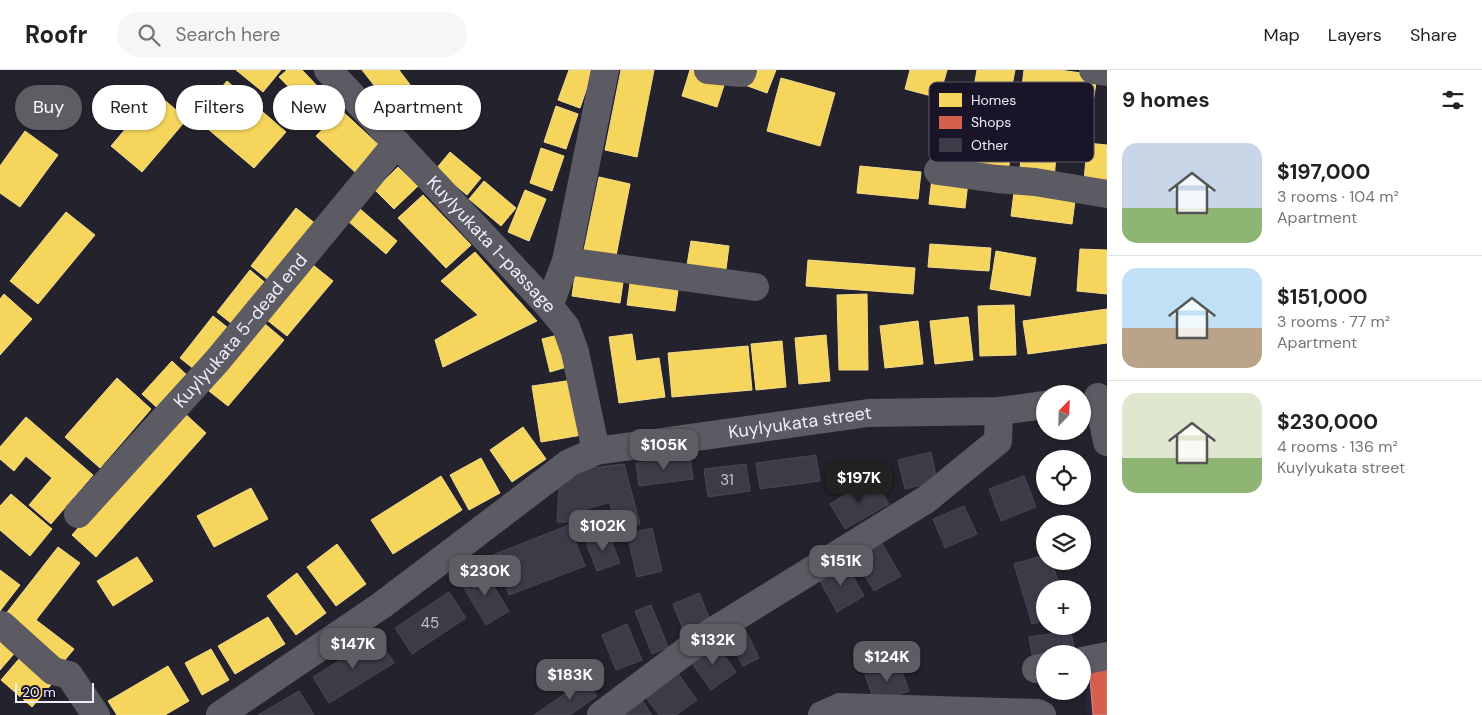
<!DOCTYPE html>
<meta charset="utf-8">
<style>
body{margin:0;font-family:"DM Sans",sans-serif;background:#f6f6f6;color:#222;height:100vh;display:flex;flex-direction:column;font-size:19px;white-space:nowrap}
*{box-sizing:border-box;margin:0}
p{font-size:16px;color:#767676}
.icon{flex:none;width:28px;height:28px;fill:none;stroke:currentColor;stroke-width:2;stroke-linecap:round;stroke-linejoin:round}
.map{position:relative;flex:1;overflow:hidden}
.sheet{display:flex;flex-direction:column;background:#fff;width:375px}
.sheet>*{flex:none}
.guide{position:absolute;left:15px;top:15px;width:475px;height:45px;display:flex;gap:10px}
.needle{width:32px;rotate:23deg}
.tools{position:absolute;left:1036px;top:315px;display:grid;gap:10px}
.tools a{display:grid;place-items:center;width:55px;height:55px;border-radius:50%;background:#fff;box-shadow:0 1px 4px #0004;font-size:25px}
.scale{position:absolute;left:15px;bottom:12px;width:79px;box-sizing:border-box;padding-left:5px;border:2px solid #f0edfb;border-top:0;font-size:14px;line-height:18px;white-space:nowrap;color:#f0edfb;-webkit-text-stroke:4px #191427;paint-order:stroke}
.price{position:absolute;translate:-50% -42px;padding:0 11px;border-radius:10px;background:#5f5d63;color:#fff;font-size:16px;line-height:32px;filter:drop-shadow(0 1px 2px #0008)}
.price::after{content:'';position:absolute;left:50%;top:30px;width:15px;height:11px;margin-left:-8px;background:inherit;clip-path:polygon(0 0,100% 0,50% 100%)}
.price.on{background:#222;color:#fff}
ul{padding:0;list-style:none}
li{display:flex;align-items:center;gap:15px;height:125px;padding:0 15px}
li+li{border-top:1px solid #e0e0e0}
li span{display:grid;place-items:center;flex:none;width:140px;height:100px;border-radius:15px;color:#555}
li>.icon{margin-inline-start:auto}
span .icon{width:60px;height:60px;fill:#fffc;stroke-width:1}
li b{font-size:21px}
h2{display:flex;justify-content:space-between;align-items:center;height:60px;padding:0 15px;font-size:21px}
.pill{padding:0 18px;border-radius:22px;background:#fff;box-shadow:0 1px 4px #0004;font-size:18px;line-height:45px}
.pill.on{background:#5f5d63;color:#fff}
header{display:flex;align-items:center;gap:30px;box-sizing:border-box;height:70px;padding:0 25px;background:#fff;border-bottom:1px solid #e0e0e0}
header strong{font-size:24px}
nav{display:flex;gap:28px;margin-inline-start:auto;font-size:18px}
.search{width:350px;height:45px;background:#f6f6f6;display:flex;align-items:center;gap:12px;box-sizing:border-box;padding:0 18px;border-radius:28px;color:#767676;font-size:19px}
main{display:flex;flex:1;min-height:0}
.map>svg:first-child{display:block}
</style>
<header>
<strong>Roofr</strong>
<div class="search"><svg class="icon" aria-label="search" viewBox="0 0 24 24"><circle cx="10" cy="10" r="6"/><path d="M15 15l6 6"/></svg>Search here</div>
<nav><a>Map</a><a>Layers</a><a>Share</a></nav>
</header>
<main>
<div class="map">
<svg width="1107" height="645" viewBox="0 0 1107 645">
<rect width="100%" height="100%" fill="#24222c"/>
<polygon fill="#2a243c" points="1107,592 1107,645 1087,645 1084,594"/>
<g fill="#f6d55c" stroke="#f4dc8c">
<polygon points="236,0 281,0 263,22"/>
<polygon points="287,0 302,0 324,23 309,38 279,7"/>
<polygon points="362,0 399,0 423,32 407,57"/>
<polygon points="569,0 593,0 580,38 558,30"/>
<polygon points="621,0 654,0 637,87 605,80"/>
<polygon points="690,0 698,0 726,9 717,37 682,26"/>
<polygon points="750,0 776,0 767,23 745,15"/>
<polygon points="910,0 947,0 939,28 905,19"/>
<polygon points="977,0 1015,0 1006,47 970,40"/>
<polygon points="1024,0 1059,0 1097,5 1094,27 1022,17"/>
<polygon points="781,8 835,23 820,76 767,61"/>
<polygon points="227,11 286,62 254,98 195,48"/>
<polygon points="156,23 187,49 142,102 111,76"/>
<polygon points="556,36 578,44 566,79 544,72"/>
<polygon points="341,40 381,77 356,103 316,66"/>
<polygon points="967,60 987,63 985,82 1010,86 1008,105 963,100"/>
<polygon points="25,61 58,85 20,137 0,123 0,96"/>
<polygon points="1023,68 1057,71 1054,111 1019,108"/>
<polygon points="1087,73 1107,75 1107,116 1084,113"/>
<polygon points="541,78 564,86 552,121 530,113"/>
<polygon points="450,82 481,108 467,125 436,99"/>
<polygon points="860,96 921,102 918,129 857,123"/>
<polygon points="398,97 418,116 394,139 375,120"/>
<polygon points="599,107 630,114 615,191 583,185"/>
<polygon points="932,108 968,112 965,138 929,134"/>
<polygon points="484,111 516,138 501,156 469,129"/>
<polygon points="1015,115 1076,123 1072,154 1011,146"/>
<polygon points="525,120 546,129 529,171 508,162"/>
<polygon points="423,125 471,175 446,198 398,148"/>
<polygon points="296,138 317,155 272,213 251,196"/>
<polygon points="359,138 397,171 386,184 348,151"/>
<polygon points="66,142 95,165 38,234 10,211"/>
<polygon points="691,171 729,176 725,207 686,201"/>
<polygon points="930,174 991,178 989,201 928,197"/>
<polygon points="1080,179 1107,180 1107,224 1077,221"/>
<polygon points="996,181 1036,188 1030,226 990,219"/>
<polygon points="475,182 537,251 443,297 435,270 478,245 441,211"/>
<polygon points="808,190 915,198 913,224 806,216"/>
<polygon points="313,195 333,211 287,266 267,250"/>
<polygon points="576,198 624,205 620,233 572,226"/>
<polygon points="250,200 269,216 236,257 217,242"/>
<polygon points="631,206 679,213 675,241 627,235"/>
<polygon points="4,224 32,249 0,285 0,229"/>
<polygon points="867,224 868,300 839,300 837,225"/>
<polygon points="1014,235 1016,285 980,286 978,236"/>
<polygon points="1107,239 1107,273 1028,284 1023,251"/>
<polygon points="213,246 232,261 199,303 180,288"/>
<polygon points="968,247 973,290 935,294 930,251"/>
<polygon points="918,251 923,294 885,298 880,256"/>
<polygon points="265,254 284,270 228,336 209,321"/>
<polygon points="562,264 570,296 550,302 542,269"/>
<polygon points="632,264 636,291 659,288 665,327 619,333 609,267"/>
<polygon points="826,265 830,311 799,314 795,268"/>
<polygon points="782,271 786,317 756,320 751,274"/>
<polygon points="748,276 752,320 672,327 668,283"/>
<polygon points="172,291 192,310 163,343 142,324"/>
<polygon points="117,308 151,339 100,398 65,367"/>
<polygon points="573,310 582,365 541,372 532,316"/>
<polygon points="182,341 206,363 96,487 72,465"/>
<polygon points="26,347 93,405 51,454 29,435 52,408 26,386 14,401 0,389 0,377"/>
<polygon points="523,357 546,389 512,412 490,380"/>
<polygon points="481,388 500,423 469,440 450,405"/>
<polygon points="441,406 462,440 393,484 371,450"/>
<polygon points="251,418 268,449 214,477 197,446"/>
<polygon points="11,424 52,459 30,486 0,460 0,436"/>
<polygon points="337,474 366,514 336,536 307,497"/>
<polygon points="58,477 80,493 36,550 74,579 60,596 1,550"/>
<polygon points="137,487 153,511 113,536 97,511"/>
<polygon points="0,500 20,515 0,541"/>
<polygon points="297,503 326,543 296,565 267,526"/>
<polygon points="268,547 285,574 235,604 218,576"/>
<polygon points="0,561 19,578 0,600"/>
<polygon points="211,579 229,610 202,625 185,593"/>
<polygon points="24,583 55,610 32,637 1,610"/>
<polygon points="168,596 189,631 165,645 117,645 108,631"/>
</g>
<polygon fill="#d6604d" stroke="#de8a81" points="1107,595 1107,645 1093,645 1089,596"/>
<g fill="#3e3b49" stroke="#4a4851">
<polygon points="931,382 937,411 905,419 898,390"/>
<polygon points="816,385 820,411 760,419 756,393"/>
<polygon points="690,386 693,409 639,416 636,393"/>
<polygon points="624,394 640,454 615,460 610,432 587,439 583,452 557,452 559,416 592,398"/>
<polygon points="746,394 750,421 708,427 704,399"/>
<polygon points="1024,406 1036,437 1001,451 989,419"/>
<polygon points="873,408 889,434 845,459 830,434"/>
<polygon points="964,436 977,464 945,478 933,449"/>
<polygon points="569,455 585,496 509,525 493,485"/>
<polygon points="652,458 662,501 637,507 627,464"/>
<polygon points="608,462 620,493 597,501 585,470"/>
<polygon points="881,472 901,506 874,521 854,487"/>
<polygon points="1045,485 1045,491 1052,491 1060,519 1045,519 1045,550 1032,554 1014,494"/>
<polygon points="845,492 864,526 837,542 818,507"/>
<polygon points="484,500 509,541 486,555 461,513"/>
<polygon points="449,522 466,548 412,584 395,558"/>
<polygon points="699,523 711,552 684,562 673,534"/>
<polygon points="651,535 668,577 652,584 635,541"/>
<polygon points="627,554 642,590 616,600 602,565"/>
<polygon points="744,557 759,588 743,596 727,565"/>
<polygon points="1071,561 1075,583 1045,584 1033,590 1029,567"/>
<polygon points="377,567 394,593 329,633 313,607"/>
<polygon points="714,571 736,602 711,620 689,589"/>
<polygon points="899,593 909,621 875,633 865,605"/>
<polygon points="674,598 697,630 676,645 659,645 641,621"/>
<polygon points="585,610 597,626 570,645 534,645"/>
<polygon points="299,621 314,645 258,645"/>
<polygon points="639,626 652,645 612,645"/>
</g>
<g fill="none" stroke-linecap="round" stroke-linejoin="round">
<g stroke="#5c5a63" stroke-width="28">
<path id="s1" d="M328 0 549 236 566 257 575 282 596 381"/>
<polyline points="708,0 742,3 743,0"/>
<polyline points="1093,0 1107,2"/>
<polyline points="938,101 997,109 1035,112 1107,124"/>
<polyline points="566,191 755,217"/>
<polyline points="549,236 566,191 605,0"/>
<polyline points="1098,327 1107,372"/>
<path id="s2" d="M78 444 217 291 397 73"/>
<polyline points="2,555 53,601 69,605 96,645"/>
<polyline points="1082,591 1107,586"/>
<polyline points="1036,599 1045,597"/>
<path id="s3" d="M220 645 382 535 569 393 596 381 868 343 999 341 1045 335"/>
<polyline points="601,645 710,563 927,429 998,371 999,341"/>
<polyline points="822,645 840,637 1038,643 1042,645"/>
</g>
</g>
<g text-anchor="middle" stroke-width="5" stroke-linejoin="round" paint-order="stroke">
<g font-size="15" fill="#c4c0ce">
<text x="727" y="415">31</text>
<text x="430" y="558">45</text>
</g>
<g font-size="18" fill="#f0edfb" stroke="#191427">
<text dy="6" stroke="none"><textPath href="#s1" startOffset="239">Kuylyukata 1-passage</textPath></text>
<text dy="6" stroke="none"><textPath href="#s2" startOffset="245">Kuylyukata 5-dead end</textPath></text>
<text dy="6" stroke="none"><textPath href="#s3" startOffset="666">Kuylyukata street</textPath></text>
</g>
</g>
<rect x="929" y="12" width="165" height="80" rx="8" fill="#191427" stroke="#5a5567" stroke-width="1"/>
<rect x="939" y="23" width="23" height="14" fill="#f6d55c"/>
<rect x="939" y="46" width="23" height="13" fill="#d6604d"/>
<rect x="939" y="68" width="23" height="14" fill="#3e3b49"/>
<g font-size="14" fill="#f0edfb">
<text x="971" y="35">Homes</text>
<text x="971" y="57">Shops</text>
<text x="971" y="80">Other</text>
</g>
</svg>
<div class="tools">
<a><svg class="needle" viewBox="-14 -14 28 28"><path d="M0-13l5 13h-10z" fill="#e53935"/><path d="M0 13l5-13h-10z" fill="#767676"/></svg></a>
<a><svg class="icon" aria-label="locate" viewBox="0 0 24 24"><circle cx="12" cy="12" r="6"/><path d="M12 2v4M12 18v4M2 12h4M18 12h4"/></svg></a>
<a><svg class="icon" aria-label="layers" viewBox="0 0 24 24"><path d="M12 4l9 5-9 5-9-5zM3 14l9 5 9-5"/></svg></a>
<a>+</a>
<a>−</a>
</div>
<div class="scale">20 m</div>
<b class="price" style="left:664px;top:401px">$105K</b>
<b class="price on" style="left:859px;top:434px">$197K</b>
<b class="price" style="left:603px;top:482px">$102K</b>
<b class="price" style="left:841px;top:517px">$151K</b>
<b class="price" style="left:485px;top:527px">$230K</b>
<b class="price" style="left:713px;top:596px">$132K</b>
<b class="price" style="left:353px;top:600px">$147K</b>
<b class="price" style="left:887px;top:613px">$124K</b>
<b class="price" style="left:570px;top:631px">$183K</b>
<div class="guide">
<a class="pill on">Buy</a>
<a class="pill">Rent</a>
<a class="pill">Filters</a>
<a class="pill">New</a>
<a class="pill">Apartment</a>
</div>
</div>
<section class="sheet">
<h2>9 homes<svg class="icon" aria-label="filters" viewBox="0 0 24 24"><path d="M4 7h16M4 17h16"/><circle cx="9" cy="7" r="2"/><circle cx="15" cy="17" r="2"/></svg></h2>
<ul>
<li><span style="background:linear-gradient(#c9d6e8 65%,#8fb573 0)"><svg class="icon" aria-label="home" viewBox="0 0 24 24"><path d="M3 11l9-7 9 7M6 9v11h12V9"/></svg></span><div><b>$197,000</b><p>3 rooms · 104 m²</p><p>Apartment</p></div></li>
<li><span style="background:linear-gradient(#bfe0f5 60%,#b9a48a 0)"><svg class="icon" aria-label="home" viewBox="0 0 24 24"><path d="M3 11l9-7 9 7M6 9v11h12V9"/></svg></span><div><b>$151,000</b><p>3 rooms · 77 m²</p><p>Apartment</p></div></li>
<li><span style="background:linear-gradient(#dfe7d0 65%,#8fb573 0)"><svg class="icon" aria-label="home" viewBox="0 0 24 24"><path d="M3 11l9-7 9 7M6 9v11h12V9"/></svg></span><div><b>$230,000</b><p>4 rooms · 136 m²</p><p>Kuylyukata street</p></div></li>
</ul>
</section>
</main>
